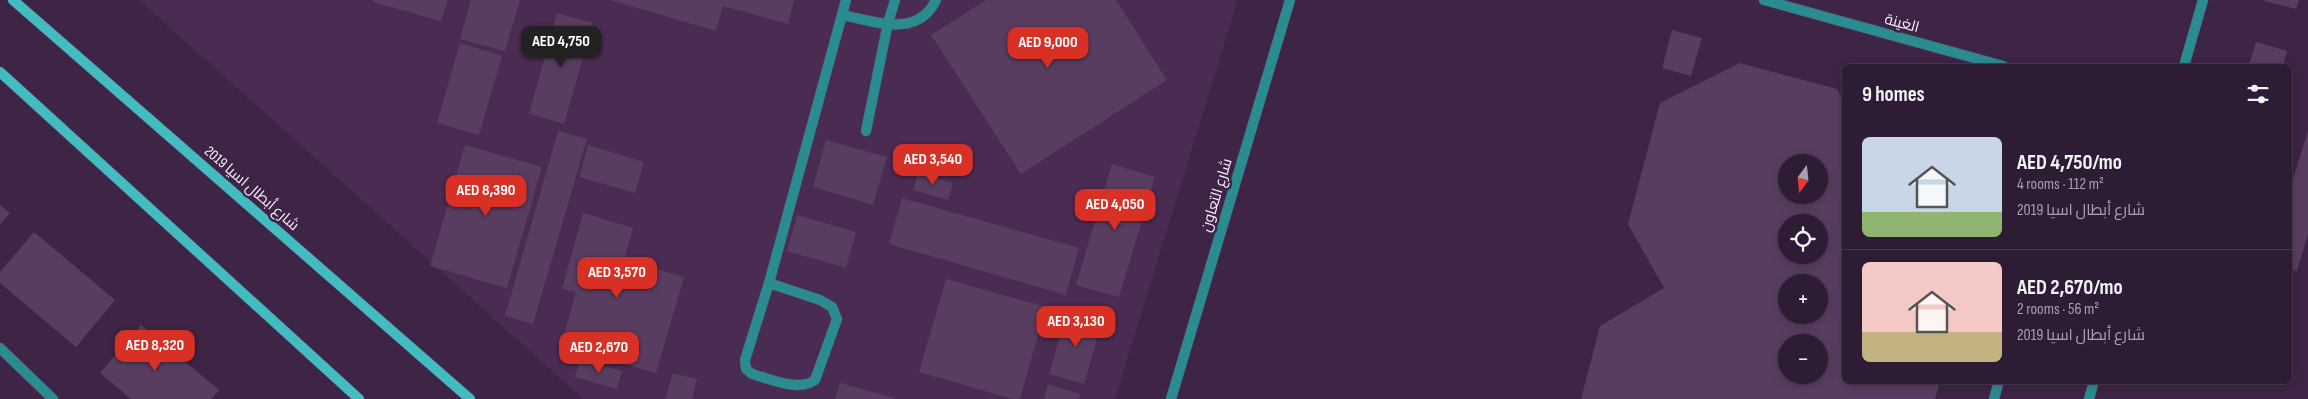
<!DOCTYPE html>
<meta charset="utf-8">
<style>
body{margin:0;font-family:"Sofia Sans Condensed",Cairo,sans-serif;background:#36243c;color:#f1f3f6;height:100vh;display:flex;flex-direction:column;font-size:19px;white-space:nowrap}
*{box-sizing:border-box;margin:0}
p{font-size:16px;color:#a7a1ac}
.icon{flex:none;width:28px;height:28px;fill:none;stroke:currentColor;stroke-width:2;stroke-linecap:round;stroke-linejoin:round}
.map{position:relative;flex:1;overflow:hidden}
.details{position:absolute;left:1842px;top:64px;width:450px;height:320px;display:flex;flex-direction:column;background:#2e1b34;border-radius:8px;box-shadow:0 2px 12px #0003,0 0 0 1px #49394f}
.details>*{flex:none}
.needle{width:32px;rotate:195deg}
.tools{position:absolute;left:1778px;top:154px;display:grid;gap:10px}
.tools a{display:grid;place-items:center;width:50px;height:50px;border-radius:50%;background:#2e1b34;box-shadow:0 2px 12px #0003,0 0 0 1px #49394f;font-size:25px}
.price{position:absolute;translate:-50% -42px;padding:0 11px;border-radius:10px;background:#d93025;color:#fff;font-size:16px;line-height:32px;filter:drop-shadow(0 1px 2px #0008)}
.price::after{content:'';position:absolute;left:50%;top:30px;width:15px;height:11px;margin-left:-8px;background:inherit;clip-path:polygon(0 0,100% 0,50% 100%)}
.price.on{background:#222;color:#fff}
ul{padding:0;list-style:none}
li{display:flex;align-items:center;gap:15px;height:125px;padding:0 20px}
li+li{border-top:1px solid #49394f}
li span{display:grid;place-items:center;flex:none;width:140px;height:100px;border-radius:8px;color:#555}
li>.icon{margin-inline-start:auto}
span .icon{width:60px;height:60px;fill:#fffc;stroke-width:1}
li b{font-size:21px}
h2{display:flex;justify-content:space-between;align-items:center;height:60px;padding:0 20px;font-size:21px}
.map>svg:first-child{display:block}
</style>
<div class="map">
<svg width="2308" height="399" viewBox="0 0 2308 399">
<rect width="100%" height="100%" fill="#3e2445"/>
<polygon fill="#4a2b52" points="139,0 1238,0 1115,399 583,399"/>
<g fill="#583d60" fill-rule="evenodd">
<polygon points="373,0 448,0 441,21 373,2"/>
<polygon points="471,0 520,0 505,51 460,39"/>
<polygon points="610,0 794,0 788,24 723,6 716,31"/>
<polygon points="986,0 1116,0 1167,80 1021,174 931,35"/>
<polygon points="2261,0 2299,0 2296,9"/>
<polygon points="557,13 593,23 564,124 529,114"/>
<polygon points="1672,30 1702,38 1691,76 1662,68"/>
<polygon points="2256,42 2287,51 2283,66 2249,66"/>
<polygon points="460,43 502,56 479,135 437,123"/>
<path d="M1740 63 1837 89 1845 104V381H1940L1935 399H1581L1600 326 1664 288 1628 224 1660 103ZM1786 162H1819V195H1786ZM1786 222H1819V255H1786ZM1786 282H1819V315H1786ZM1786 342H1819V375H1786Z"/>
<polygon points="558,131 587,139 533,324 505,316"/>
<polygon points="2308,131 2308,234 2297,271 2290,269 2290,189"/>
<polygon points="826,140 887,157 873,205 813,187"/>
<polygon points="465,145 542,167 507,288 430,266"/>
<polygon points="588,145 644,162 635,193 579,177"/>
<polygon points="1112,164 1155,177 1119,297 1076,285"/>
<polygon points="918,173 953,183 948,200 913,190"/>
<polygon points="902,198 1079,248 1066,295 889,244"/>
<polygon points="0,205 10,213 0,225"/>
<polygon points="583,213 633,228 624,260 684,277 656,373 561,346 576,292 562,289"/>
<polygon points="797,215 856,232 846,268 787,251"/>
<polygon points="34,232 115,300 76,347 0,283 0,272"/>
<polygon points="946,279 1046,307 1020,399 1013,399 919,372"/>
<polygon points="1067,312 1102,322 1084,384 1049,374"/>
<polygon points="141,325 219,390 211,399 131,399 100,373"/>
<polygon points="580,359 622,371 617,389 575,377"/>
<polygon points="673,373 697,379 692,399 665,399"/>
<polygon points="840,383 894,398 894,399 835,399"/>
<polygon points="1048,384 1080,394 1079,399 1044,399"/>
</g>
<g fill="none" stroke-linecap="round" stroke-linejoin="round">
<defs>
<g id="service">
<polyline points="866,131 888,23"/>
<polyline points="1994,399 1999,381"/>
</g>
<g id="minor">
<polyline points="1764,0 2003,66"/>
<path d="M842 15C875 21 917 39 936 0"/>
<polyline points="888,23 895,0"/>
<polyline points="2184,66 2203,0"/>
<path d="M769 283 820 300 832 307 837 319 815 380C798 392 771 379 752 374L746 369 745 360 769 283 846 0"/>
<polyline points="0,348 53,399"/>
<polyline points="1171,399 1290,0"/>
<polyline points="2089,399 2094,381"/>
</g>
<g id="secondary">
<polyline points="13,0 470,399"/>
<polyline points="0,72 359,399"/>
</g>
</defs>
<use href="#service" stroke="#58415f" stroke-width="11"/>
<use href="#minor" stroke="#58415f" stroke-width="11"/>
<use href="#secondary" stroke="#58415f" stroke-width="11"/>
<use href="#service" stroke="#2b8c90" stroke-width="10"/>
<use href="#minor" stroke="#2b8c90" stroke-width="10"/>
<use href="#secondary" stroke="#42bcc1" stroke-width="10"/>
</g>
<g text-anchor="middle" stroke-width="5" stroke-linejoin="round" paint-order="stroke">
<g font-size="15" fill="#faf0fd" stroke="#3e2445">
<text transform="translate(1902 23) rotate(15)" y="5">الغينة</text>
<text transform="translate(252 188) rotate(41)" y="5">شارع أبطال اسيا 2019</text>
<text transform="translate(1216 195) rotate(-73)" y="5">شارع التعاون</text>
</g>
</g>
</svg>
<div class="tools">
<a><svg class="needle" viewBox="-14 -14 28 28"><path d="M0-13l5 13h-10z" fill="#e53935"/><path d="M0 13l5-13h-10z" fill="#a7a1ac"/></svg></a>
<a><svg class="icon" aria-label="locate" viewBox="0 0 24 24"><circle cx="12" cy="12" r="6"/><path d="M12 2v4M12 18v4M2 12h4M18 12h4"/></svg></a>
<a>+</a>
<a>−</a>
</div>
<b class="price on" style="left:561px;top:68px">AED 4,750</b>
<b class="price" style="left:1048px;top:69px">AED 9,000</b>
<b class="price" style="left:933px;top:186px">AED 3,540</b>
<b class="price" style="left:486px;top:217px">AED 8,390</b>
<b class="price" style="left:1115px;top:231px">AED 4,050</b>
<b class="price" style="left:617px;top:299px">AED 3,570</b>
<b class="price" style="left:1076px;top:348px">AED 3,130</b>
<b class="price" style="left:155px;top:372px">AED 8,320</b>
<b class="price" style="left:599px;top:374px">AED 2,670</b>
<section class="details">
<h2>9 homes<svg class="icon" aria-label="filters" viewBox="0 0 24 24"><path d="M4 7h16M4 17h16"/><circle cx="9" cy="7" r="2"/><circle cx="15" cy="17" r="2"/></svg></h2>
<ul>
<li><span style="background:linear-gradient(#c9d6e8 75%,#8fb573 0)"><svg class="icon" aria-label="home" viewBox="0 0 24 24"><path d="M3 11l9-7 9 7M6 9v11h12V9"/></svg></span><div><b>AED 4,750/mo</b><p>4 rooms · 112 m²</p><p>شارع أبطال اسيا 2019</p></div></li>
<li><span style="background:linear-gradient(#f6c9c9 70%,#c2b280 0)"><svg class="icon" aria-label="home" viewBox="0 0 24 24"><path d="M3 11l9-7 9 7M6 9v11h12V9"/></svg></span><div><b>AED 2,670/mo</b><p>2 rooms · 56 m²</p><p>شارع أبطال اسيا 2019</p></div></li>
</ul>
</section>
</div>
